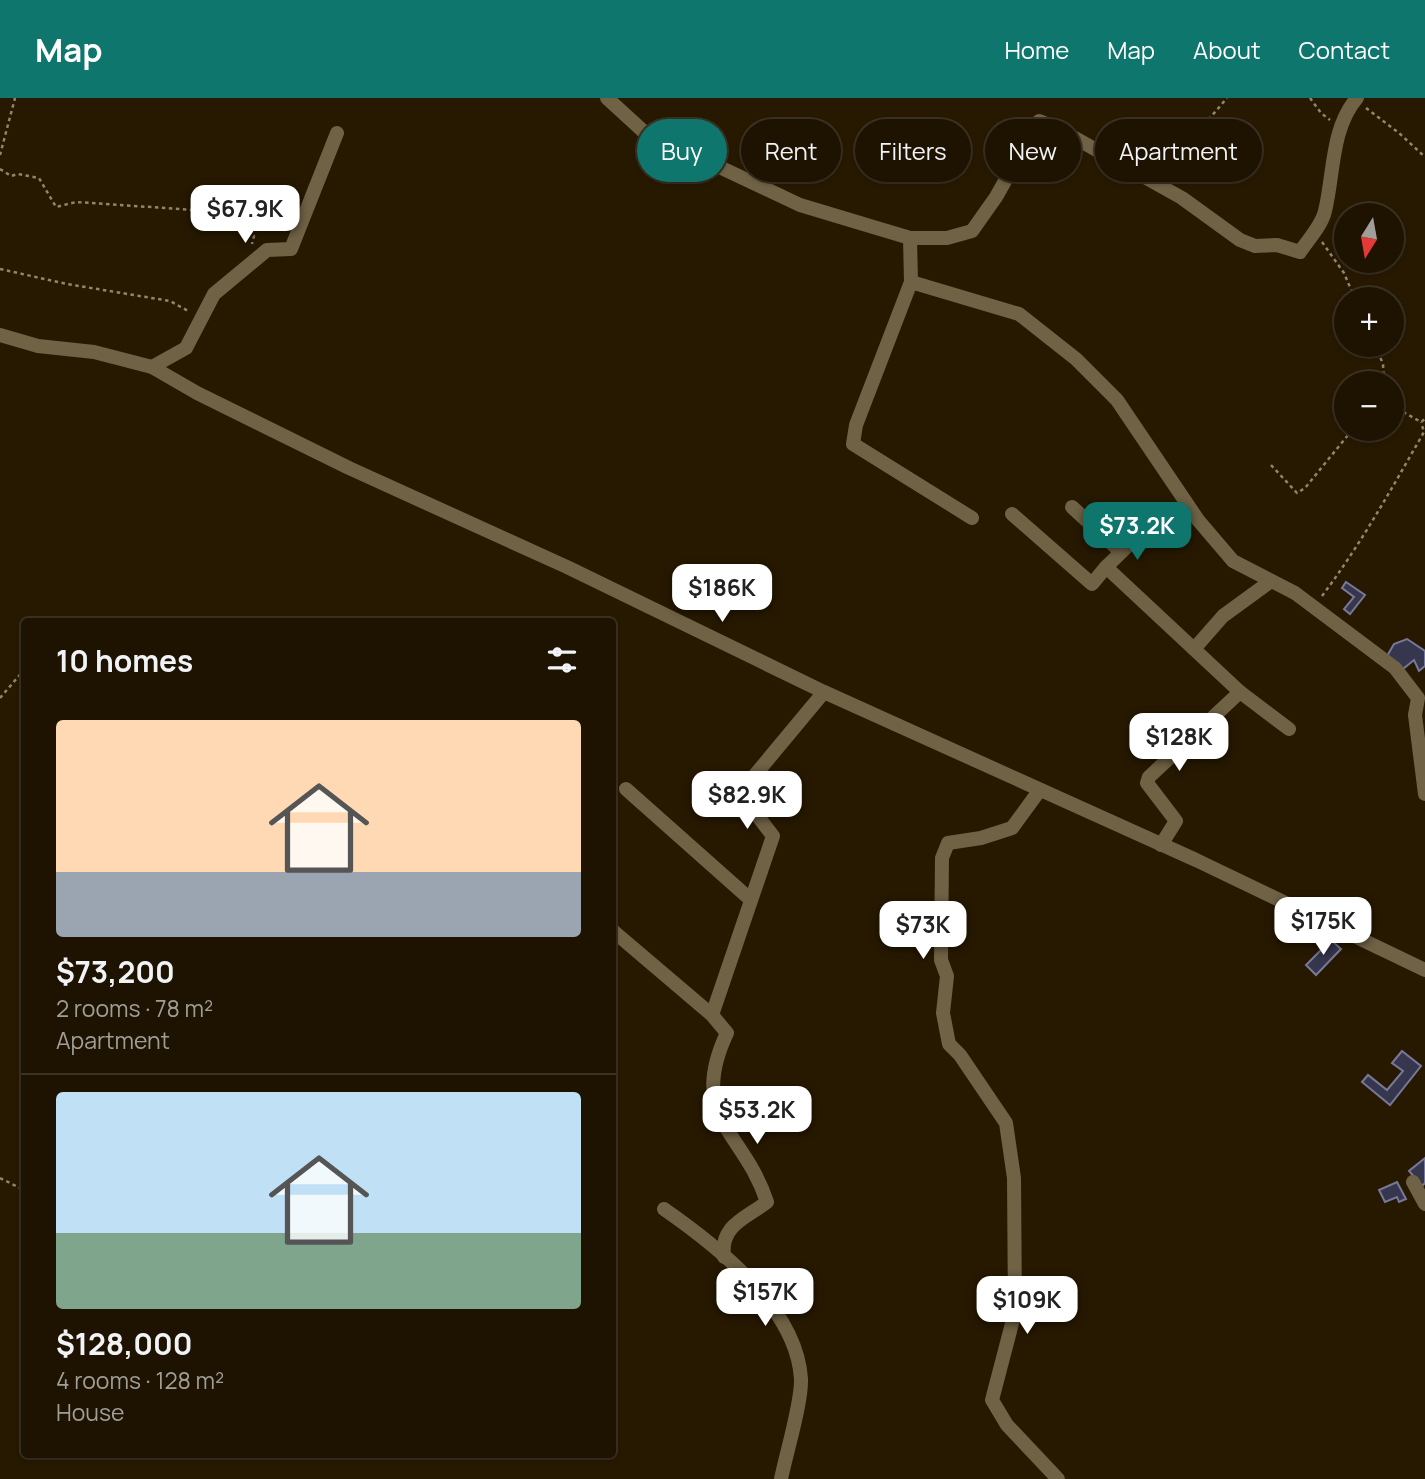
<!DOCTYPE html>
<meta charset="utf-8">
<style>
body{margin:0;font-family:Manrope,sans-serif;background:#251c0a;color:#f1f3f6;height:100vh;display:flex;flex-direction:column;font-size:26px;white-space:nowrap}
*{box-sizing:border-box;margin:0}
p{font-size:23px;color:#a09e99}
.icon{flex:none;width:38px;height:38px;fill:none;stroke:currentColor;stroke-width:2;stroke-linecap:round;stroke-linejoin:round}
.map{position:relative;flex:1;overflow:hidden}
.panel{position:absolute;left:21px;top:520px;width:595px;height:840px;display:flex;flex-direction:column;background:#1d1300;border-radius:7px;box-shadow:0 2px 5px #0004,0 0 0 2px #3b3222}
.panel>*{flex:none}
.hud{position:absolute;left:637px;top:21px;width:665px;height:63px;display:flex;gap:14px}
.needle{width:46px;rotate:191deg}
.tools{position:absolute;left:1334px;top:105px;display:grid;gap:14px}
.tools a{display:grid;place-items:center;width:70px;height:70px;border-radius:50%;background:#1d1300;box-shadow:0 2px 5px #0004,0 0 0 2px #3b3222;font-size:35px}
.price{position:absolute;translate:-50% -60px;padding:0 16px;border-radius:14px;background:#fff;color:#222;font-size:23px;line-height:46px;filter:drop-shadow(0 2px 4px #0008)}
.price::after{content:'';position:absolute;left:50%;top:42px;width:21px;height:16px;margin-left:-10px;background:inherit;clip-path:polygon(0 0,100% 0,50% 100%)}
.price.active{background:#0f766e;color:#fff}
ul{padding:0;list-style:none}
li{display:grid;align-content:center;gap:14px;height:371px;padding:0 35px}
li+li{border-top:2px solid #3b3222}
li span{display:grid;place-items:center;height:217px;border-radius:7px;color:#555}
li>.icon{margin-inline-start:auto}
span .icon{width:126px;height:126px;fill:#fffc;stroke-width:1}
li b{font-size:30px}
h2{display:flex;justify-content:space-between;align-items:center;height:84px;padding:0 35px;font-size:30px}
.tag{padding:0 24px;border-radius:32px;background:#1d1300;box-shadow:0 2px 5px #0004,0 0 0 2px #3b3222;font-size:24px;line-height:63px}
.tag.active{background:#0f766e;color:#fff}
header{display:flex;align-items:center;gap:42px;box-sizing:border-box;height:98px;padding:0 35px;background:#0f766e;color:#fff}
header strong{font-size:33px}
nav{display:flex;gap:38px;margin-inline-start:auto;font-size:24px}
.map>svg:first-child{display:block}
</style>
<header>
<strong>Map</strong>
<nav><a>Home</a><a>Map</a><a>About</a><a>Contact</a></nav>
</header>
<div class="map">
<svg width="1425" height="1381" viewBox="0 0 1425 1381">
<rect width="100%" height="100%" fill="#271900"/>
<g fill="#36364e" stroke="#787899" stroke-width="2">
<polygon points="1346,484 1365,497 1350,516 1344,511 1354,499 1342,490"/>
<polygon points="1407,541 1425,553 1425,568 1419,573 1414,562 1403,571 1387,558 1394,546"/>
<polygon points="1331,842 1341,851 1316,877 1306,867"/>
<polygon points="1402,953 1421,968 1390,1007 1362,984 1368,977 1387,992 1403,973 1392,965"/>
<polygon points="1425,1060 1425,1085 1422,1088 1409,1073"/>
<polygon points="1397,1084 1406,1101 1399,1104 1397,1099 1385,1104 1379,1092"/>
</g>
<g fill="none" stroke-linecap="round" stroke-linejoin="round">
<g stroke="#918570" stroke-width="2.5" stroke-dasharray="3.5 3.5" stroke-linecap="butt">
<polyline points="1310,0 1321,15 1330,22"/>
<polyline points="1366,10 1399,35 1425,59"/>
<polyline points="0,57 15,0"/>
<polyline points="0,71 11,78 18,76 39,80 56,109 76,104 209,113 254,138 252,146"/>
<polyline points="1163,75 1227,0"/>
<polyline points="1322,144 1344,175 1355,201"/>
<polyline points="0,171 67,186 170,203 190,214"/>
<polyline points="1375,247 1383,266 1384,285"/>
<polyline points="1391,307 1421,324 1425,321"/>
<polyline points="1271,367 1297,395 1305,390 1353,331"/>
<path d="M1322 498C1361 446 1392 390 1424 334L1421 324"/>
<polyline points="68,523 74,521 76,523"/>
<polyline points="0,600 24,572"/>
<polyline points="0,1080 24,1092"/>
</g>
<g stroke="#6f6245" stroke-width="14">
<polyline points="607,0 643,33 800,107 910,140 911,184 856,327 853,346 972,420"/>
<path d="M910 140H947L972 133 996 99 1039 23 1059 31 1182 100 1240 142 1255 148 1277 147 1300 154C1308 142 1322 127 1325 113 1334 76 1331 30 1357 0"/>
<polyline points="911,184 1019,216 1076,261 1117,302 1198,422 1233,463 1295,495 1395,570 1418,600 1415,617 1425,696"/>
<polyline points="0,237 38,248 94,254 152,269 197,295 349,370 567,469 824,594 1196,762 1425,872"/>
<polyline points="152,269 186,250 214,196 267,152 291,151 337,35"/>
<polyline points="1072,409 1121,454"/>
<polyline points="1012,416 1092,486 1106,469 1240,594 1289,631"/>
<polyline points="1106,469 1143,433"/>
<polyline points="1194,551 1223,518 1271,483"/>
<polyline points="626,691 751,802"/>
<polyline points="1039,693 1012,730 981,740 948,745 942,760 941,862 947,878 943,915 949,946 960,957 1006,1025 1014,1080 1015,1214 992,1302 1007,1327 1058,1381"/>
<polyline points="1161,747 1176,723 1147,685 1149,679 1240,594"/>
<path d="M612 832 712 917 727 935C687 1020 744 1033 767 1104 745 1121 720 1127 724 1159"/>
<polyline points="712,917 773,738 740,695 824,594"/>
<polyline points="1413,1084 1425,1106"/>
<path d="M664 1111C717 1148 797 1210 801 1281 802 1304 786 1356 781 1381"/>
</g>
</g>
</svg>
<div class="tools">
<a><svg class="needle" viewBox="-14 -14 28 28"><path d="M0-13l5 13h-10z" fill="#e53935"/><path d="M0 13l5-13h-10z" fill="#a09e99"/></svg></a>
<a>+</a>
<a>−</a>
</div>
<b class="price" style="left:245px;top:147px">$67.9K</b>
<b class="price active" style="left:1137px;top:464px">$73.2K</b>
<b class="price" style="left:722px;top:526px">$186K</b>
<b class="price" style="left:1179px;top:675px">$128K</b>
<b class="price" style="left:747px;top:733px">$82.9K</b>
<b class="price" style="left:1323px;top:859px">$175K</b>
<b class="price" style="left:923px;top:863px">$73K</b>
<b class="price" style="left:757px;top:1048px">$53.2K</b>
<b class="price" style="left:765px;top:1230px">$157K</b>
<b class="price" style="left:1027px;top:1238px">$109K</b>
<div class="hud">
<a class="tag active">Buy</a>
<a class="tag">Rent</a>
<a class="tag">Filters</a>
<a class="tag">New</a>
<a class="tag">Apartment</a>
</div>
<section class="panel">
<h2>10 homes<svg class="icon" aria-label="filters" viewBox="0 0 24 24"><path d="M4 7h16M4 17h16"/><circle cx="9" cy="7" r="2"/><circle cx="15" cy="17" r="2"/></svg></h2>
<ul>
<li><span style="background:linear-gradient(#ffd9b3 70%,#9aa5b1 0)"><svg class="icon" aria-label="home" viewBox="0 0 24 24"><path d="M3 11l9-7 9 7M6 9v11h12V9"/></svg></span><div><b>$73,200</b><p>2 rooms · 78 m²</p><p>Apartment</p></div></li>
<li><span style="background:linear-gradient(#bfe0f5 65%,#7fa58c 0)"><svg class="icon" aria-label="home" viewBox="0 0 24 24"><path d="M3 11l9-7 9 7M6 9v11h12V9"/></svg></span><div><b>$128,000</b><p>4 rooms · 128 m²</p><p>House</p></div></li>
</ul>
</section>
</div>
